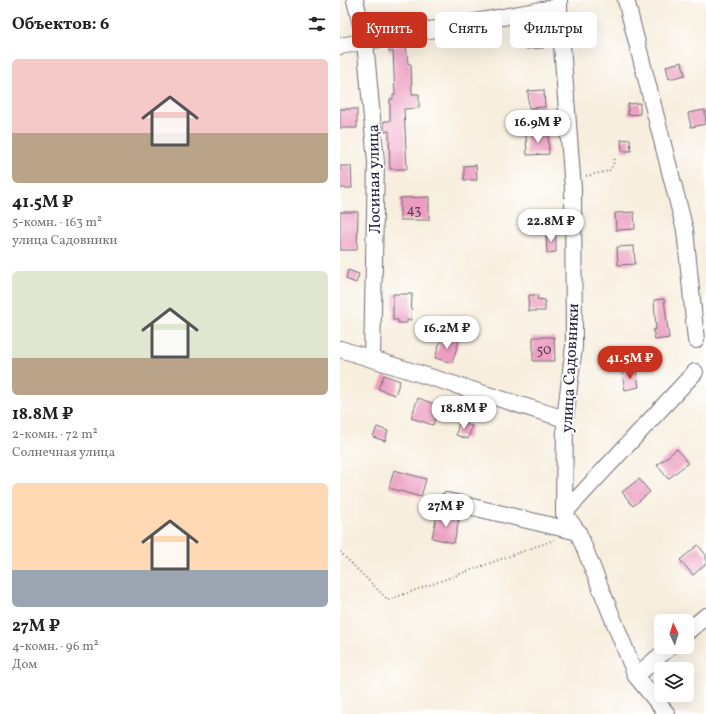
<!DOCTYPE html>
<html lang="ru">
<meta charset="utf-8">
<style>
body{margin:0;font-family:Vollkorn,serif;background:#f6f6f6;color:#202124;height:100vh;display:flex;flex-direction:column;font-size:15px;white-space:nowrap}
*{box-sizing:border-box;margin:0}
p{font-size:13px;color:#757577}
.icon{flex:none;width:22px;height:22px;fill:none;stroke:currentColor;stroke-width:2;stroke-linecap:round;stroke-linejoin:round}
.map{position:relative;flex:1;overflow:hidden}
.drawer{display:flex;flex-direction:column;background:#fff;width:340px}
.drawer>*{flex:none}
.hud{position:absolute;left:12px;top:12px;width:294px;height:36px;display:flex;gap:8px}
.needle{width:26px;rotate:356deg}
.tools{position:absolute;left:314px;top:614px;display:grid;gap:8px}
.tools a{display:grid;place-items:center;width:40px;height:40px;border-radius:6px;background:#fff;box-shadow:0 4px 16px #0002;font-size:20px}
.price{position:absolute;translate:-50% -34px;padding:0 9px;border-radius:14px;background:#fff;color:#222;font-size:13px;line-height:26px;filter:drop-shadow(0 1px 2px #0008)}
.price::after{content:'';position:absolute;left:50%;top:24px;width:12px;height:9px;margin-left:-6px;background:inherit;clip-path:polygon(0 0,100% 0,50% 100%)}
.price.active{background:#c8321e;color:#fff}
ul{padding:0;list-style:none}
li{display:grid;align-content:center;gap:8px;height:212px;padding:0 12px}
li span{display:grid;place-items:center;height:124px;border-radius:6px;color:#555}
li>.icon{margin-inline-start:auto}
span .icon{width:72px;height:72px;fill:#fffc;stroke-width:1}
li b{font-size:17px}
h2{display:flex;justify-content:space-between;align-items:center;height:48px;padding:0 12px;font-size:17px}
.tag{padding:0 14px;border-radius:6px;background:#fff;box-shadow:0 4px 16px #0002;font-size:14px;line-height:36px}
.tag.active{background:#c8321e;color:#fff}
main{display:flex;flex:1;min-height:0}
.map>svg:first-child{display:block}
</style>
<main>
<section class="drawer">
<h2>Объектов: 6<svg class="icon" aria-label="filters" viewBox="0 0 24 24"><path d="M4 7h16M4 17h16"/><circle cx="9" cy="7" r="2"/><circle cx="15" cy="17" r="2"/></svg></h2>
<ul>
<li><span style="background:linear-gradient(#f6c9c9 60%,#b9a48a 0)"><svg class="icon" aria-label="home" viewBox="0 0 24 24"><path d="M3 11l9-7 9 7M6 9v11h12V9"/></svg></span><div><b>41.5M ₽</b><p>5-комн. · 163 m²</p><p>улица Садовники</p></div></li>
<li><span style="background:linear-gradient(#dfe7d0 70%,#b9a48a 0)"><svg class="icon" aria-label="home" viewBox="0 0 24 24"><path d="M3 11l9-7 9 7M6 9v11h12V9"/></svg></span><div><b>18.8M ₽</b><p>2-комн. · 72 m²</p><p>Солнечная улица</p></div></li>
<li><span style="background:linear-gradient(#ffd9b3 70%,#9aa5b1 0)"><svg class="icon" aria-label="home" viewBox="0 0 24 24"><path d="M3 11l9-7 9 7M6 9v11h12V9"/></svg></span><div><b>27M ₽</b><p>4-комн. · 96 m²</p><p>Дом</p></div></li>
</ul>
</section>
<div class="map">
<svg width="366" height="714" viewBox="0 0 366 714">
<rect width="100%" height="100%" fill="#fff"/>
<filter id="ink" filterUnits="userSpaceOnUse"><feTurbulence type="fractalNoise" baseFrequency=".025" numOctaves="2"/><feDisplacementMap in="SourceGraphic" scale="8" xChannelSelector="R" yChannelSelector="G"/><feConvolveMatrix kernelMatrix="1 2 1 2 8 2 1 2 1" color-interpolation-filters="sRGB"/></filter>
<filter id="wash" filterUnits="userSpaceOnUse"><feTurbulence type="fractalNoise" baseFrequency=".012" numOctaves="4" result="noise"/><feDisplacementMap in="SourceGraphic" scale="16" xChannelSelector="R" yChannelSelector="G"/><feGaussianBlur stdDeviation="0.9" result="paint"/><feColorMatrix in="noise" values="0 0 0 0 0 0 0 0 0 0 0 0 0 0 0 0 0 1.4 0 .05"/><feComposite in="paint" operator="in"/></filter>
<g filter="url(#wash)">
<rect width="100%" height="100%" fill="#f7eedd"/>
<g id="blocks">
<g fill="#ec9ec0">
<polygon points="47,13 48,28 35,29 34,14"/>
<polygon points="203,31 204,48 186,49 185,32"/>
<polygon points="66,44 68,64 71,64 72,94 79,94 79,108 64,109 67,169 50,169 49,131 44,132 44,121 50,121 50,99 53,99 53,95 55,95 53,51 49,52 49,47"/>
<polygon points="342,62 345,75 329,79 326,66"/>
<polygon points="204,90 205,107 189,108 188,91"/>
<polygon points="300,103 300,114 288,115 288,104"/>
<rect x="0" y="109" width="17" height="19"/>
<polygon points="365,110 366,124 351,127 348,113"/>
<polygon points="208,133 209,154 187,155 186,134"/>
<polygon points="290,139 291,151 282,151 281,140"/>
<polygon points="136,165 137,180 124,180 124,166"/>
<polygon points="0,166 11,166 12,188 0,188"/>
<polygon points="89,197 89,220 60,220 60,198"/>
<polygon points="0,212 18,212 17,250 0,250"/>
<polygon points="294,212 295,229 276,230 275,213"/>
<polygon points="206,234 216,234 216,252 207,253"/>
<polygon points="294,246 295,264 278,265 277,247"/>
<polygon points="8,270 19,274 16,283 6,279"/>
<polygon points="53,294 72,294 71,320 67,320 67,323 58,323 58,320 53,320"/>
<polygon points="189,295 198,295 197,299 205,300 205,311 188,311"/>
<polygon points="324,299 329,338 315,340 313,330 316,329 314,300"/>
<polygon points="102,336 119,341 112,363 95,358"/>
<polygon points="193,337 214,337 215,361 193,361"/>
<polygon points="296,370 299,387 285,390 282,373"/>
<polygon points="44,375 60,381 55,395 38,389"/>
<polygon points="78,398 100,406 93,425 71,418"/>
<polygon points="119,422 132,426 128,439 116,435"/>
<polygon points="37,427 48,431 45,441 33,437"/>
<polygon points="337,449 348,463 328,479 317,465"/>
<polygon points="54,470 86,479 81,497 49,488"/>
<polygon points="299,479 310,492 293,506 282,492"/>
<polygon points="97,514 119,519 114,543 92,538"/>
<polygon points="358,545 366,555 366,564 353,575 340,560"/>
</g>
</g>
</g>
<g filter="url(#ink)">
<use href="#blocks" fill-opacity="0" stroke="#6d6974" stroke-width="1"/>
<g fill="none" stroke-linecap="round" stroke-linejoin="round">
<defs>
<g id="minor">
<polyline points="15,0 25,41 36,162 32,359"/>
<polyline points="286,0 345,230 356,340"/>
<polyline points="219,7 233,189 234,346 225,419 224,513 238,532 296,676 327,714"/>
<polyline points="0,46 219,7 219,0"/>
<polyline points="0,349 225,419"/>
<polyline points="107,501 238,532"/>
<polyline points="224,513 355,372"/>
<polyline points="347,632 366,616"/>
<polyline points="296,676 330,647"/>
</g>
</defs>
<use href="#minor" stroke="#6d6974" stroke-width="18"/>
<g stroke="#6d6974" stroke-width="2" stroke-dasharray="1 3" stroke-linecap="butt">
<polyline points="246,176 269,171 273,165 275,158"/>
<polyline points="0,552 48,600 214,540"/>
</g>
<use href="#minor" stroke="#fff" stroke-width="16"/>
</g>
</g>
<g text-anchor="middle" stroke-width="4" stroke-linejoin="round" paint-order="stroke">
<g font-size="14" fill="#54415c">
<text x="74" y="214">43</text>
<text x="204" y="354">50</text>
</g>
<g font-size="16" fill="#22223b" stroke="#fff">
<text transform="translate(33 179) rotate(-91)" y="6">Лосиная улица</text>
<text transform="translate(229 368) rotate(-87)" y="6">улица Садовники</text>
</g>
</g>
</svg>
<div class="tools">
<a><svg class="needle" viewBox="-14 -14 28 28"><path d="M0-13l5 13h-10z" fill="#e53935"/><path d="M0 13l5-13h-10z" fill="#757577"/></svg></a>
<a><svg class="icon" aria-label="layers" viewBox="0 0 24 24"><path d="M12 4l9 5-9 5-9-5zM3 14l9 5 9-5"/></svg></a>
</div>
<b class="price" style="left:198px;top:144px">16.9M ₽</b>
<b class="price" style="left:211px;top:243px">22.8M ₽</b>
<b class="price" style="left:107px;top:350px">16.2M ₽</b>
<b class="price active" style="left:290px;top:380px">41.5M ₽</b>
<b class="price" style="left:124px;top:430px">18.8M ₽</b>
<b class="price" style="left:106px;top:528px">27M ₽</b>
<div class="hud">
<a class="tag active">Купить</a>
<a class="tag">Снять</a>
<a class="tag">Фильтры</a>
</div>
</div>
</main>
